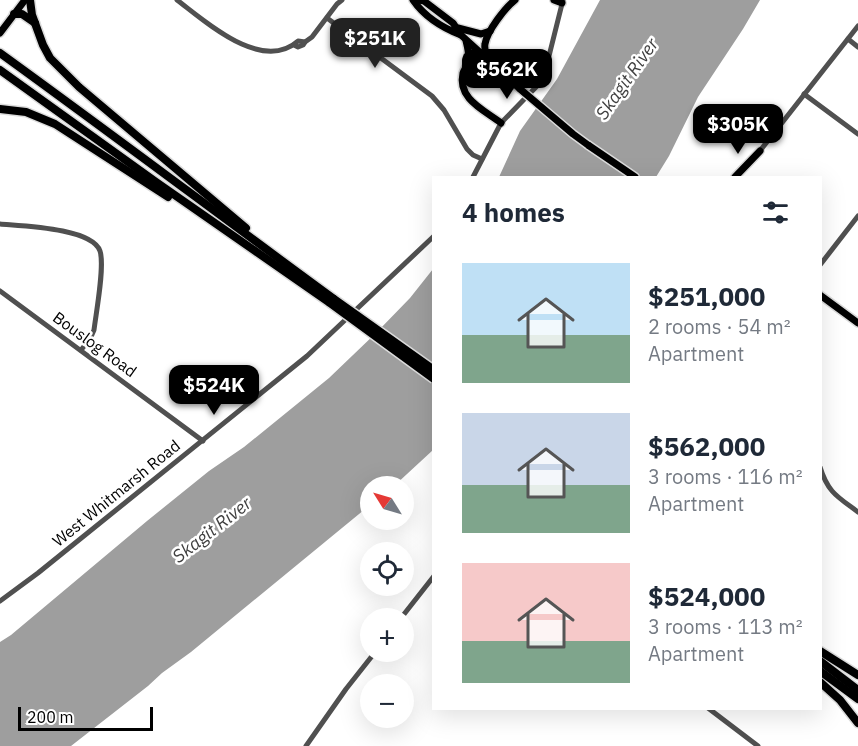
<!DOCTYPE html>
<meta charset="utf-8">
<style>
body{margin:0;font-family:"IBM Plex Sans",sans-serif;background:#f2f2f3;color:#1f2937;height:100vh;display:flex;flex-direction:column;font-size:22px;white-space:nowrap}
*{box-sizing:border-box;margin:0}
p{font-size:20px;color:#747a83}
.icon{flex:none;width:33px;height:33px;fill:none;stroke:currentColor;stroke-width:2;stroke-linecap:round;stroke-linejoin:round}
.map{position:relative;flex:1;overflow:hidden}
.sheet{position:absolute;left:432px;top:176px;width:390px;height:534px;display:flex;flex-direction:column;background:#fff;border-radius:0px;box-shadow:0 6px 24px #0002}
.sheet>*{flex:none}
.needle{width:39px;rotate:307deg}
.controls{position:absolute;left:360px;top:476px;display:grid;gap:12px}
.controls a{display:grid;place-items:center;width:54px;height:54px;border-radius:50%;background:#fff;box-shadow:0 6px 24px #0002;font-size:30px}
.scale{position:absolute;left:18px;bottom:15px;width:135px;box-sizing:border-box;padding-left:6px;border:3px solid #000;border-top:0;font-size:16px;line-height:21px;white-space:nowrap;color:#000;-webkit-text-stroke:4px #fff;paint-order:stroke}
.price{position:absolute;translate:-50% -51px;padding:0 14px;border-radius:12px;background:#000;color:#fff;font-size:20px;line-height:39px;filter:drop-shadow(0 2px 3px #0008)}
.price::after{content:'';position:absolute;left:50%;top:36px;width:18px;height:14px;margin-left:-9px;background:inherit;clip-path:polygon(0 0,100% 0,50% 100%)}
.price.on{background:#222;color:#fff}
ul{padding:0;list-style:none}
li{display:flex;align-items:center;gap:18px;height:150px;padding:0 30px}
li span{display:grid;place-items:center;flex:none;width:168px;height:120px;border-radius:0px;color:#555}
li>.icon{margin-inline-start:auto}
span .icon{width:72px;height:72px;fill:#fffc;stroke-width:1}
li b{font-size:26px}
h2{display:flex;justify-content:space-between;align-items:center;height:72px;padding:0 30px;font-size:26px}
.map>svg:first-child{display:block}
</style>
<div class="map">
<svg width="858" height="746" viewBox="0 0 858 746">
<rect width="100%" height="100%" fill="#fff"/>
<g fill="#9e9e9e">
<polygon points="600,0 760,0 743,29 698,97 669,156 656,177 499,177 520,131 557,79"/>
<polygon points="433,269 433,450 394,486 370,486 370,505 191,652 162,673 148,686 71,746 0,746 0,642 11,635 147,521 209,471 244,447 329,378 377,332 410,298"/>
</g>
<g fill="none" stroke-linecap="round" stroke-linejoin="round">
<defs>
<g id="major">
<path d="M413 0C424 16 443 28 461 35"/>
<polyline points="419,0 424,1 453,23 461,35 520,89"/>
<polyline points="554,0 562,3"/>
<polyline points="458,28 481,34 490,31"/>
<polyline points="0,33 25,0"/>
<path d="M466 41C468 49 470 57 467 65 466 68 464 70 463 73 457 99 484 110 501 123"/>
<path d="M487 59C486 54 484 49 485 44 487 31 505 8 515 0"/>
<polyline points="467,65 475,62 493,66"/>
<polyline points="588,145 635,177"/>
<polyline points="735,177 760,151"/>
<polyline points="820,295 858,323"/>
</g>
<g id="highway">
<polyline points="30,0 32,15 43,45 50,58 79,87 246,228"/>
<polyline points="14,14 22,14 35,23"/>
<path d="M0 53C112 134 222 217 334 299"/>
<polyline points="0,70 156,182 330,303"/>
<polyline points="0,109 26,112 55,124 168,197"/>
<polyline points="820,651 858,675"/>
<polyline points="820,661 858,690"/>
<polyline points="820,671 858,699"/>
<polyline points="820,682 840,700 858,723"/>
</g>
</defs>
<use href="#major" stroke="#dbdbdb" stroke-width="10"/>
<use href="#highway" stroke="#dbdbdb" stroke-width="11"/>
<g stroke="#505050" stroke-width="5">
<path d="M177 0C206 22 262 73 298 41L305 42"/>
<polyline points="327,18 432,96 444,110 467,149 473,155 482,159"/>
<polyline points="848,39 858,47"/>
<polyline points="294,45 298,47 303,45 305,42 312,37 337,4 342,0"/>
<polyline points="804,94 858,134"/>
<polyline points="759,152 858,26"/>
<polyline points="473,177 501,123 539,84 545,72 563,0"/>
<path d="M0 224C22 226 92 228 100 251 105 266 96 313 94 330L90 339 81 350"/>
<polyline points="820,265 858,216"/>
<polyline points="0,291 203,441"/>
<path d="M820 467C828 493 838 497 858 512"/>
<polyline points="0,601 38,573 307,356 434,236"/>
<polyline points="401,618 434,576"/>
<polyline points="708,708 758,746"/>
<polyline points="306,746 346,689 376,651"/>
</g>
<use href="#major" stroke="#000" stroke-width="7"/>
<use href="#highway" stroke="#000" stroke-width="8"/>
<defs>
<polyline id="major-bridge" points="520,89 573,134 588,145"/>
<g id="highway-bridge">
<polyline points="334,299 434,370"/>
<polyline points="330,303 434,379"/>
</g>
</defs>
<use href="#major-bridge" stroke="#dbdbdb" stroke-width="10" stroke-linecap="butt"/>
<use href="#highway-bridge" stroke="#dbdbdb" stroke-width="11" stroke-linecap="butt"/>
<use href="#major-bridge" stroke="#000" stroke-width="7"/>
<use href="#highway-bridge" stroke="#000" stroke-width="8"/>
</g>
<g text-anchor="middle" stroke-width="5" stroke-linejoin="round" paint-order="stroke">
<g font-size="16" fill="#000" stroke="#fff">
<text transform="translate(95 344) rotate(36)" y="6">Bouslog Road</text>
<text transform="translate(116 493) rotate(-39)" y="6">West Whitmarsh Road</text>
</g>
<g font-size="18" font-style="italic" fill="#3f3f3f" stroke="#fff">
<text transform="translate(627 79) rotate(-55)" y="6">Skagit River</text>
<text transform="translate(212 530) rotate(-38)" y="6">Skagit River</text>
</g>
</g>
</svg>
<div class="controls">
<a><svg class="needle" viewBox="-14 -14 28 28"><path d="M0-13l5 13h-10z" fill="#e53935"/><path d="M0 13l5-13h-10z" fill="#747a83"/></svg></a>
<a><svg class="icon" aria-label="locate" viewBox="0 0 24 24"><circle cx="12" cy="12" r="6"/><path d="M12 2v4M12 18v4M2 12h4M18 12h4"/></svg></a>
<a>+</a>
<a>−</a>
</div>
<div class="scale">200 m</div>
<b class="price on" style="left:375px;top:69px">$251K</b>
<b class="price" style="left:507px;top:100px">$562K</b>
<b class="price" style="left:738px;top:155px">$305K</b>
<b class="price" style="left:214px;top:416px">$524K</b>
<section class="sheet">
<h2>4 homes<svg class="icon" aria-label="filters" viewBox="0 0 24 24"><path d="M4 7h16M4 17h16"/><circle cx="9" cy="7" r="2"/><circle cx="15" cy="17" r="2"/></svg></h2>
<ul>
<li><span style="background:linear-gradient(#bfe0f5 60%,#7fa58c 0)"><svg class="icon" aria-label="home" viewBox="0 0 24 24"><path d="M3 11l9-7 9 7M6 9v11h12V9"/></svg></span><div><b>$251,000</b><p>2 rooms · 54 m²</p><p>Apartment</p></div></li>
<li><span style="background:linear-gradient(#c9d6e8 60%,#7fa58c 0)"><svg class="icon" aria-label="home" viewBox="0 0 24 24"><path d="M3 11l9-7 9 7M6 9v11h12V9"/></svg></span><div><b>$562,000</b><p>3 rooms · 116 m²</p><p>Apartment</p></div></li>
<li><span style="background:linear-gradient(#f6c9c9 65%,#7fa58c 0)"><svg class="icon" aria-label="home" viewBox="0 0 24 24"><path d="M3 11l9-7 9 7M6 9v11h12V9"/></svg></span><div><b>$524,000</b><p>3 rooms · 113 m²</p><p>Apartment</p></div></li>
</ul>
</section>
</div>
